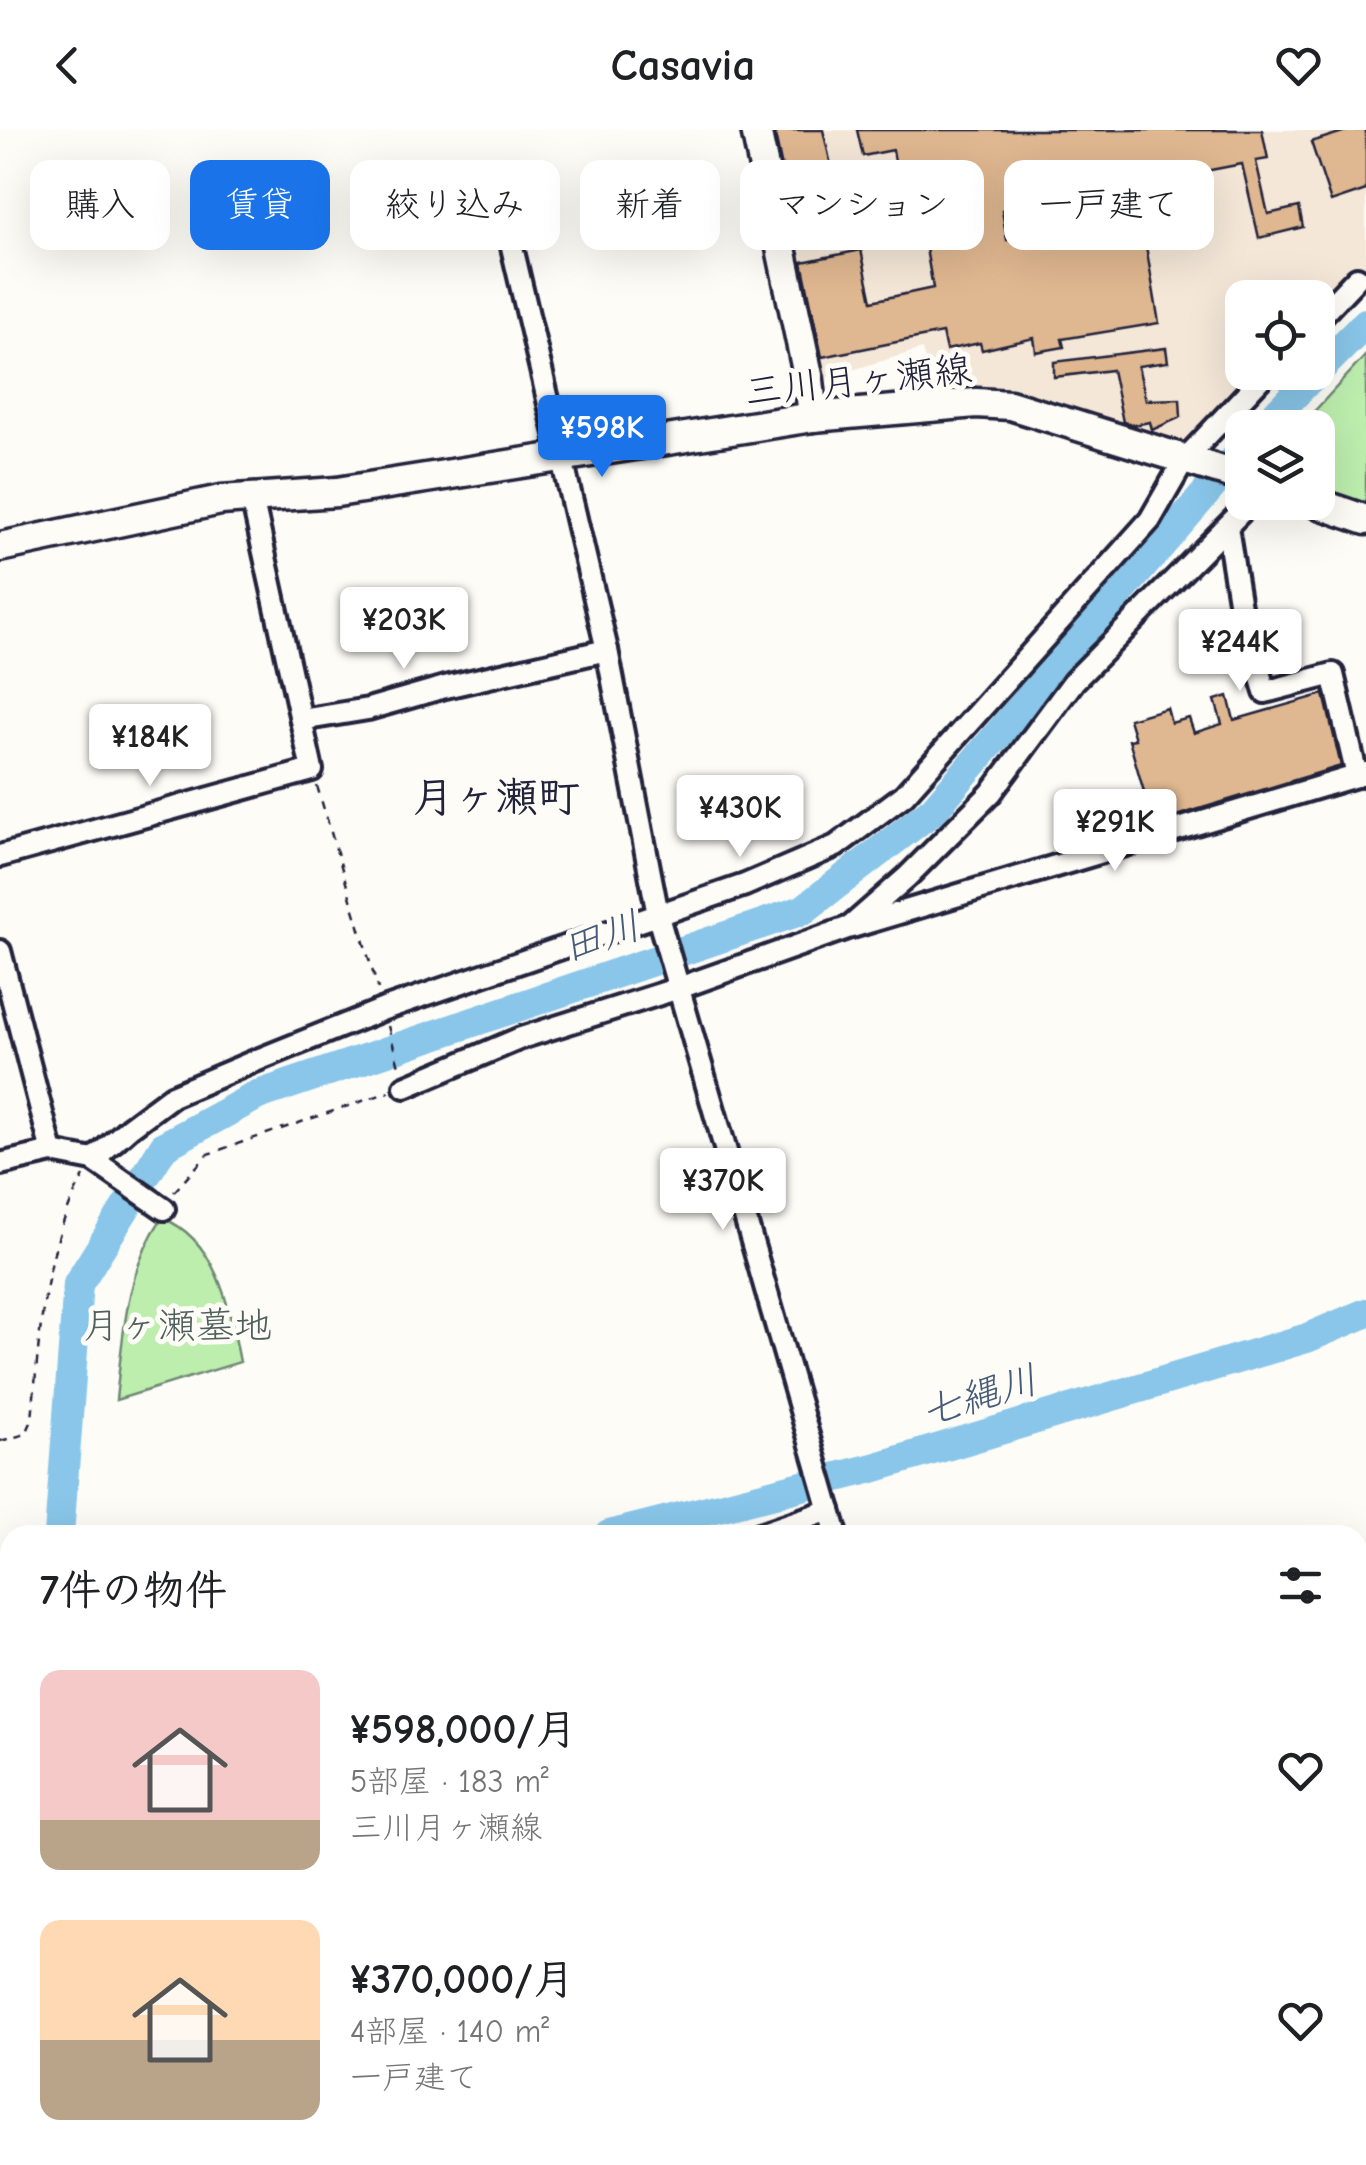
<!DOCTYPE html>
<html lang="ja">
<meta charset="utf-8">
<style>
body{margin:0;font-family:"Comic Neue","Klee One",sans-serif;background:#f2f2f2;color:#202124;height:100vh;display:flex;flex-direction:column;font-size:38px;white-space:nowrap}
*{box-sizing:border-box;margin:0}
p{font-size:32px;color:#757577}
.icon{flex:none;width:55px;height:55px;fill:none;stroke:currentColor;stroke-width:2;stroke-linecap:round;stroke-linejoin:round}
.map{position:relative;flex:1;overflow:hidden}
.details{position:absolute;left:0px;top:1395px;width:1368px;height:640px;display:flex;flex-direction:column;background:#fff;border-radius:30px 30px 0 0;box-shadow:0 10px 40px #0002}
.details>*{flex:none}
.hud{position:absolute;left:30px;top:30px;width:1308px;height:90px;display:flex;gap:20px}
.buttons{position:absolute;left:1225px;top:150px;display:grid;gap:20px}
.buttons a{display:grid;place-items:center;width:110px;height:110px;border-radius:20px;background:#fff;box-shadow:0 10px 40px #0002;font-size:50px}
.price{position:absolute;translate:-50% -85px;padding:0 22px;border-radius:10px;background:#fff;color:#222;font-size:32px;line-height:65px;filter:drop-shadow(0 2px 5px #0008)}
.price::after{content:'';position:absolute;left:50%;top:60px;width:30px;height:22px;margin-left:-15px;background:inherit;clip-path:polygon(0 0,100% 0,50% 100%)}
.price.active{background:#1a73e8;color:#fff}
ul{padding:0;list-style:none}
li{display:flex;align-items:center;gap:30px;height:250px;padding:0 40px}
li span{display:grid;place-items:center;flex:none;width:280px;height:200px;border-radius:20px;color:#555}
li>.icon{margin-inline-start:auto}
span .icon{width:120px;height:120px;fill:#fffc;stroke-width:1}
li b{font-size:42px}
h2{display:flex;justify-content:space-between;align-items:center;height:120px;padding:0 40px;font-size:42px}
.tag{padding:0 35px;border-radius:20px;background:#fff;box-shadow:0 10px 40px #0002;font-size:35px;line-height:90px}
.tag.active{background:#1a73e8;color:#fff}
header{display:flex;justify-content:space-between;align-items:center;height:130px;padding:0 40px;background:#fff;font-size:45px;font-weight:700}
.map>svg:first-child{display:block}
</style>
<header><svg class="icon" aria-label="back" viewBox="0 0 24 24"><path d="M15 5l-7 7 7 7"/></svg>Casavia<svg class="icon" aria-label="heart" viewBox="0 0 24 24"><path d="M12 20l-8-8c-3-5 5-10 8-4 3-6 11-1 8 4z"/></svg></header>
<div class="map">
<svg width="1366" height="2035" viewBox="0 0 1366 2035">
<rect width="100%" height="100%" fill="#fdfcf7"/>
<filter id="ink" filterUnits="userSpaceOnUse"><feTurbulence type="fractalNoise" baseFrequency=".01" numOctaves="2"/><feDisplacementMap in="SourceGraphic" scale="20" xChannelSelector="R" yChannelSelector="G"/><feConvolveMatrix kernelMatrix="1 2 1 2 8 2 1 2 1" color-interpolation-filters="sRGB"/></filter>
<g filter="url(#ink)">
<polygon fill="#f4e7d8" points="758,0 1366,0 1366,136 1339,149 1318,173 1318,168 1242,168 1242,242 1255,243 1185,324 936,271 922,219 822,249"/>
<g fill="#bdeeae" stroke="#708874" stroke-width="2.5">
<polygon points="1366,225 1366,376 1318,356 1318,298 1299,298"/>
<path d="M162 1088C218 1109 230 1181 240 1232L116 1270C123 1207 125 1142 162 1088Z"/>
</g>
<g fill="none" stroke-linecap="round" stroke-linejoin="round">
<g stroke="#89c6e9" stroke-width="30">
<polyline points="1318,241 1366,193"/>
<polyline points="1263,298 1316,242"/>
<polyline points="59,1405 78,1154 164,1016 258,965 803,780 933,680 1242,321"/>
<polyline points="609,1405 873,1338 1307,1208 1366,1183"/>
<polyline points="0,1861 10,1824"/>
</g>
</g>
<g fill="#dfb790" stroke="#22223b" stroke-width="2.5">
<polygon points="774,0 823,0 840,74 792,85"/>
<polygon points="857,0 1262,0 1268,29 1256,31 1268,84 1299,77 1303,97 1259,108 1242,34 1002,80 1007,110 1141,86 1159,193 1062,209 1064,217 1036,222 1034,208 982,220 980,213 946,220 942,203 822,227 802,132 861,120 872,171 933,158 922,96 880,104 871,60 899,54 893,20 863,26"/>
<polygon points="1349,0 1366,0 1366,60 1331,72 1311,12"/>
<polygon points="1166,218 1168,232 1138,236 1146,270 1180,269 1181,287 1152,300 1150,292 1134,295 1123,292 1112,240 1054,247 1054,232"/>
<polygon points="1324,564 1341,636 1153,693 1129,610 1135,609 1129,589 1167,578 1171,593 1189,588 1194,603 1222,594 1215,570 1228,566 1234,590"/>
</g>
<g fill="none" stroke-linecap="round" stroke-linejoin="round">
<defs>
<g id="minor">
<polyline points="508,100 607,520 659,790 837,1405"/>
<polyline points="1318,189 1357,148"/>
<polyline points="252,368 301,590"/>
<polyline points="1227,397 1240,477 1265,562 1333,544 1357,646"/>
<polyline points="0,726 312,640 301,590 368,579 445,557 607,520"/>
<polyline points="852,797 1366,643"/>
<polyline points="0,821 52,1022"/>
<polyline points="405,957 521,908 679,858 850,797 907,747 991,663 1074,551 1251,372"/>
<polyline points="93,1030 129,998 172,966 255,931 384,879 745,755 836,716 904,665 1150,390 1185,329 1267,242"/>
<polyline points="0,1034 52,1022 93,1030 164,1079"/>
<polyline points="757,1405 830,1380"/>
<polyline points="1358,1525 1366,1522"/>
<polyline points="0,1969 10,1933"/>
<polyline points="63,2025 66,2035"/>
<polyline points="139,2025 141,2035"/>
<polyline points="217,2025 220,2035"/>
<polyline points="293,2025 296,2035"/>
<polyline points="377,2025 380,2035"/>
<polyline points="1017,2025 1020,2035"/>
</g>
<g id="major">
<polyline points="756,0 809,250 813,287"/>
<polyline points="1314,372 1366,390"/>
<polyline points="0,417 221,370 337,362 813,287 976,273 1010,275 1242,347"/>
</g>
</defs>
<use href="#minor" stroke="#22223b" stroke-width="28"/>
<use href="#major" stroke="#22223b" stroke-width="35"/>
<g stroke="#22223b" stroke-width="2.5" stroke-dasharray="8 8" stroke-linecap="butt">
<polyline points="317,656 378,859"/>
<polyline points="388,896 399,936"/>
<polyline points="174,1062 208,1024 389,962"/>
<path d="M0 1311 26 1304 32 1290C39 1210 43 1118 84 1046"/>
</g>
<use href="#minor" stroke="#fdfcf7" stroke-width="20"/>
<use href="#major" stroke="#fdfcf7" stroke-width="28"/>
</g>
</g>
<g text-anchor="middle" stroke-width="10" stroke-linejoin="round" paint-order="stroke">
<g font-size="38" fill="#22223b" stroke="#fdfcf7">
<text transform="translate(858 250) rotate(-6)" y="13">三川月ヶ瀬線</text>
</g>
<g font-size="38" fill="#505f5e" stroke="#fdfcf7">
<text x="177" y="1208">月ヶ瀬墓地</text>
</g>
<g font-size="40" font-style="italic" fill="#465b78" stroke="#fdfcf7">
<text transform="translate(601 806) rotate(-19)" y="14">田川</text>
<text transform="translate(979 1265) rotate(-17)" y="14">七縄川</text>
</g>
<g font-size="42" font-weight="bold" fill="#22223b" stroke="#fdfcf7">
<text x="496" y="681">月ヶ瀬町</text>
</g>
</g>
</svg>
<div class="buttons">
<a><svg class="icon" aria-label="locate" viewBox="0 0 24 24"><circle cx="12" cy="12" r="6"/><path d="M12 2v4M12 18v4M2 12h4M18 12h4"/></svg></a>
<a><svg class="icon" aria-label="layers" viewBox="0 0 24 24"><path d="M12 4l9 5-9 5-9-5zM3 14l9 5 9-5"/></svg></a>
</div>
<b class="price active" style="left:602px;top:350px">¥598K</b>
<b class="price" style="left:404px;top:542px">¥203K</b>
<b class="price" style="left:1240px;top:564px">¥244K</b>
<b class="price" style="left:150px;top:659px">¥184K</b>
<b class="price" style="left:740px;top:730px">¥430K</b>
<b class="price" style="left:1115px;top:744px">¥291K</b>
<b class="price" style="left:723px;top:1103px">¥370K</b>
<div class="hud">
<a class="tag">購入</a>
<a class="tag active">賃貸</a>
<a class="tag">絞り込み</a>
<a class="tag">新着</a>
<a class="tag">マンション</a>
<a class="tag">一戸建て</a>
</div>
<section class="details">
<h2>7件の物件<svg class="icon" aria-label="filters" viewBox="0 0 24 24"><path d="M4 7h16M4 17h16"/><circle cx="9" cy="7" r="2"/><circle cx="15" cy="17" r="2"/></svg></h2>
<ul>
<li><span style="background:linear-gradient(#f6c9c9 75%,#b9a48a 0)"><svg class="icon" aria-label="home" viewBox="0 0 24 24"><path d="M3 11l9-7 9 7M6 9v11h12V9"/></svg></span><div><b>¥598,000/月</b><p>5部屋 · 183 m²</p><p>三川月ヶ瀬線</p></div><svg class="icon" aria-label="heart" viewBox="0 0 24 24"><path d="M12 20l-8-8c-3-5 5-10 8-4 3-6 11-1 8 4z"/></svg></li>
<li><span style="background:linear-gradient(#ffd9b3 60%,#b9a48a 0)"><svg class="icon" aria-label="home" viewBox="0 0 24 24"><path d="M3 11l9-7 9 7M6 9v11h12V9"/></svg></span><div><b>¥370,000/月</b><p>4部屋 · 140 m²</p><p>一戸建て</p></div><svg class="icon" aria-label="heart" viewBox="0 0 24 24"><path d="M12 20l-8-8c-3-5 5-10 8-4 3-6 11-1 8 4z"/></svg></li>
</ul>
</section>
</div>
